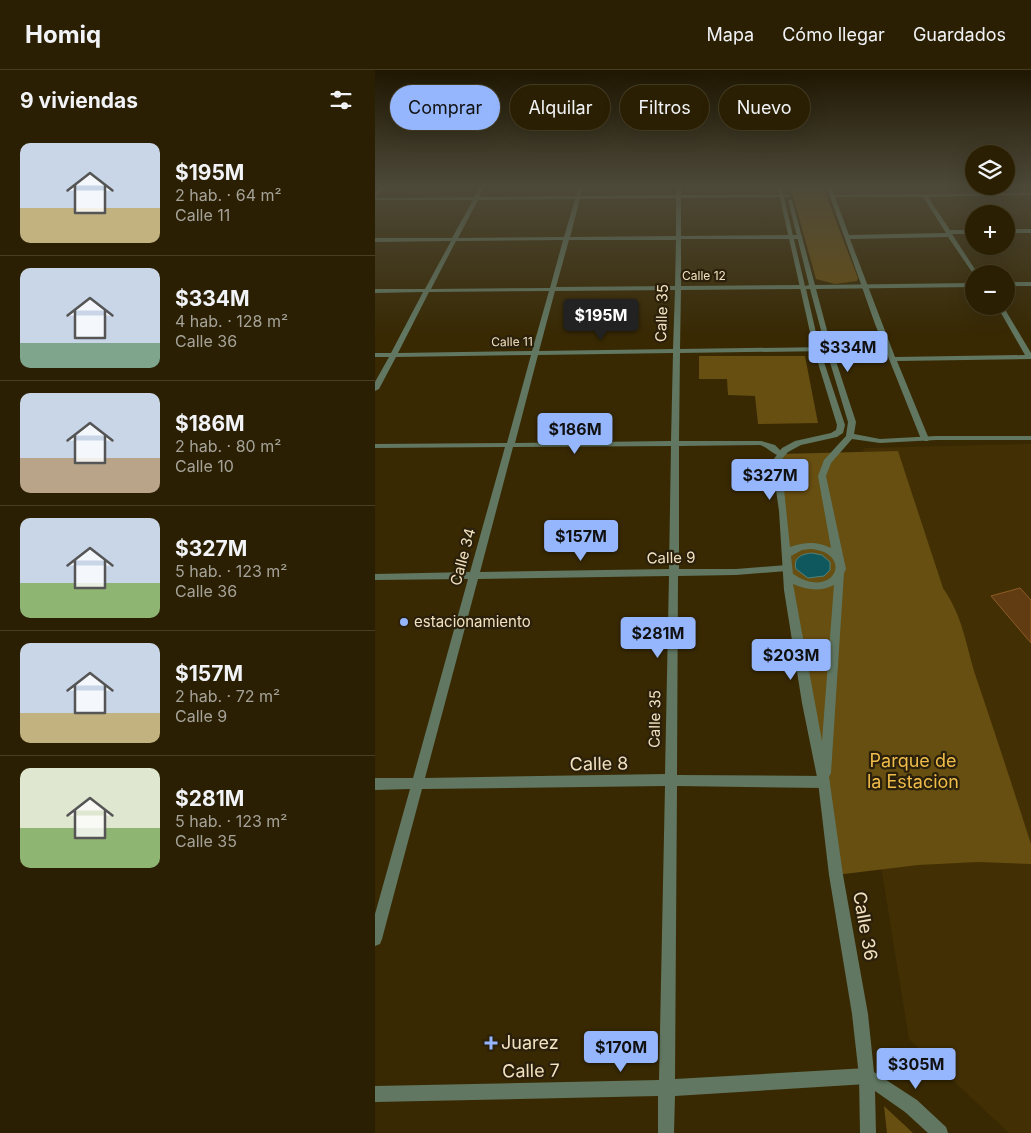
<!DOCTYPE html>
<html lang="es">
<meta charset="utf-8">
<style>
body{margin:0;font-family:Inter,sans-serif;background:#32270c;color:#f1f3f6;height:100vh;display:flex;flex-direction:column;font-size:19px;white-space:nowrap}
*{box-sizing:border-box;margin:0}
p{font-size:16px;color:#a5a299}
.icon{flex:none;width:28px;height:28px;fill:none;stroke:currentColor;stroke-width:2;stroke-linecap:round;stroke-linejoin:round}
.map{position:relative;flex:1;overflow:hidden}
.details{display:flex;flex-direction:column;background:#2a1f02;width:375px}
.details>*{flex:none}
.top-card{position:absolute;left:15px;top:15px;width:475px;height:45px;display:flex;gap:10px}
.fabs{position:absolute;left:590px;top:75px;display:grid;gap:10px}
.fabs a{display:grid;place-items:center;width:50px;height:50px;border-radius:50%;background:#2a1f02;box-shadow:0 5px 20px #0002,0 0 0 1px #463d24;font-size:25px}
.price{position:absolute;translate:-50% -42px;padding:0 11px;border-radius:5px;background:#95b6fd;color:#111;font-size:16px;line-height:32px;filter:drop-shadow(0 1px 2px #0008)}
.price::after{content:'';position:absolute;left:50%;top:30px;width:15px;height:11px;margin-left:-8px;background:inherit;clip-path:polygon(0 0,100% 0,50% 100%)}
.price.selected{background:#222;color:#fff}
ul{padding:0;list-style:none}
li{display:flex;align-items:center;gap:15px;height:125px;padding:0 20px}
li+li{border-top:1px solid #463d24}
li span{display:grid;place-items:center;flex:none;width:140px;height:100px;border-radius:10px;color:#555}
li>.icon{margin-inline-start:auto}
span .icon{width:60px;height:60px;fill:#fffc;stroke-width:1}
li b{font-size:21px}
h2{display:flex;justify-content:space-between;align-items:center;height:60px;padding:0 20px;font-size:21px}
.tag{padding:0 18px;border-radius:22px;background:#2a1f02;box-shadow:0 5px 20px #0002,0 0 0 1px #463d24;font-size:18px;line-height:45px}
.tag.selected{background:#95b6fd;color:#111}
header{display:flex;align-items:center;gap:30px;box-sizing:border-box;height:70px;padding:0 25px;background:#2a1f02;border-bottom:1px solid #463d24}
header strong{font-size:24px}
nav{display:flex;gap:28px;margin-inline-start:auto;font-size:18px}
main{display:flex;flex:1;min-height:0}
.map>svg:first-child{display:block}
</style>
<header>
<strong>Homiq</strong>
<nav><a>Mapa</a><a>Cómo llegar</a><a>Guardados</a></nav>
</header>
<main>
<section class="details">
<h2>9 viviendas<svg class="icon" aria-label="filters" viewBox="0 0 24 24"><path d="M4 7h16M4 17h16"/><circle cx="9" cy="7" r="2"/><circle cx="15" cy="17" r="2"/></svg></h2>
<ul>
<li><span style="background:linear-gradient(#c9d6e8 65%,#c2b280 0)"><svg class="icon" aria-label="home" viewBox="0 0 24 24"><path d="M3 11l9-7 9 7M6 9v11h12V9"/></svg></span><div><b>$195M</b><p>2 hab. · 64 m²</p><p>Calle 11</p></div></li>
<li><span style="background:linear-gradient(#c9d6e8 75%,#7fa58c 0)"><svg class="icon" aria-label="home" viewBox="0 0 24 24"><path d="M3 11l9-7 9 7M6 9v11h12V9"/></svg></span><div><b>$334M</b><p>4 hab. · 128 m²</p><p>Calle 36</p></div></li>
<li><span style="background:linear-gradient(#c9d6e8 65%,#b9a48a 0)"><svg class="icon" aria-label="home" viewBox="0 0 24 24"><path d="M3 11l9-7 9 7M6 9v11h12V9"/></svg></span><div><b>$186M</b><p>2 hab. · 80 m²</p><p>Calle 10</p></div></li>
<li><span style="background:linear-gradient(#c9d6e8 65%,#8fb573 0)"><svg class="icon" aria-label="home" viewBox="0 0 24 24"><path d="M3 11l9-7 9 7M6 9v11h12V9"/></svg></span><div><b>$327M</b><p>5 hab. · 123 m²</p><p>Calle 36</p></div></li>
<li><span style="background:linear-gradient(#c9d6e8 70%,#c2b280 0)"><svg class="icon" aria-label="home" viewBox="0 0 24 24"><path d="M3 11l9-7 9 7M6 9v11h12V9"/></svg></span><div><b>$157M</b><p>2 hab. · 72 m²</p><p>Calle 9</p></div></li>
<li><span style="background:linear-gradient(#dfe7d0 60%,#8fb573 0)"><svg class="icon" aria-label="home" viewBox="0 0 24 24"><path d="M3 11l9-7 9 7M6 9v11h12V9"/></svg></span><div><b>$281M</b><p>5 hab. · 123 m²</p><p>Calle 35</p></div></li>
</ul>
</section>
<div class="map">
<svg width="656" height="1063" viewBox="0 0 656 1063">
<rect width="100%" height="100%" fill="#382903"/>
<polygon fill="#423004" points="656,374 656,1063 634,1063 534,969 492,709 471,399 490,378"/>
<g fill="#674e11">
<polygon points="415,115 447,115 483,208 482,211 460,214 441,209"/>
<polygon points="324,286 430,286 443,353 383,354 380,326 353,325 352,309 324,309"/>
<path d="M523 381 568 518C589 549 590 573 601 607 620 663 638 718 656 774V794L603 792 543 795 461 805 414 520 405 384Z"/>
<polygon points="509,1036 538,1063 512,1063"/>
</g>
<path fill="#0f585e" stroke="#53817c" d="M437 483 447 485 455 492V500L449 506 433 508 421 499C418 487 427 484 437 483Z"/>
<polygon fill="#613b12" stroke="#8e5c27" points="645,518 656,530 656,573 616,526"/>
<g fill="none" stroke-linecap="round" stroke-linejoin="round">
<g fill="#617761" fill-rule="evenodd">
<polygon points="7,115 11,115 0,127 0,123"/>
<path d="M106 115H110L104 127 201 126 204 115H208L205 126 301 125 302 115H306V125H414L416 126 414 127 306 128V166L425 165 428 167 425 169H306V216L427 215 430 217 427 219 306 220 305 279 454 277 457 279 454 281 305 283 304 371H386L400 375 409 384 405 386C399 385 393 378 385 375L304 376V499H361L412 495 417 498 412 501 361 505 303 506 302 705 449 706 453 708 455 712 453 716 449 718 302 716 300 1009 492 998 498 1000 500 1006 498 1012 492 1014 300 1026 299 1063H283V1026L0 1032V1016L284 1010 290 716 47 719 7 869 5 874 0 876V844L35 719 0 720V708H38L93 509 0 510V504L95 502 130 377 0 378V374L132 373 156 285 21 287 4 319 0 321V312L14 287H0V283H16L48 222 0 223V219H50L76 171 0 172V168H77L98 130H0V128L99 127ZM301 128V166L195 167 205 129ZM200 129 189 167 83 168 103 130ZM188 170 175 218 56 219 81 171ZM194 170H301L300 216 181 217ZM300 220 298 279 164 281 180 221ZM174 221 157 281 23 283 54 222ZM298 283 296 371 140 373 163 285ZM296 376 294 499 105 502 138 377ZM294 506 290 704 50 708 103 509Z"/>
<path d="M451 115H455L459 125 656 123V125L553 127 575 160H599V164H577L603 204H599V205L573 167 475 169 520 287 650 285 622 236H628L656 283V289L522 291 554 369 553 371H550L546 369 500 254ZM460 127H548L571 163 474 165Z"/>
<polygon points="653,115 656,115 656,117 654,117"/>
<rect x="631" y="159" width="25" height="4"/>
</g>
<g fill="#617761" fill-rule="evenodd">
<path d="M402 115H406L430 216 434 215 413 130 415 129 417 130 440 215 599 213V217L441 219 457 279 481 352 479 364 505 369 561 366H656V370H561L505 373 477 369 456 393 451 406 471 499 469 503 456 703 454 707 468 805 493 944 499 1002 542 1030 571 1057 573 1063H553L530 1042 500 1021 501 1063H485L484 1006 477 944 454 805 443 712 427 633 409 520 404 441 398 399V390L407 378 420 371 456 363 461 360 462 355 439 280ZM431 219H435L451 279 473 352 471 366 449 390 443 406 456 478C442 471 430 472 415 477L406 390 413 382 426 375 462 367 468 363 470 355 445 280ZM435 479C480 482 460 532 418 504L416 486 427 480ZM418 514C432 520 445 522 459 515L447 671Z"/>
<rect x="631" y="212" width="25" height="4"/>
</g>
</g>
<linearGradient id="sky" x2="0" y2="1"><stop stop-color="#1f1702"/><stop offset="0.44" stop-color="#4d4939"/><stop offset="1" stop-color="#4d4939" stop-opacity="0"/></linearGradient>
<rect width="656" height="264" fill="url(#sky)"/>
<g fill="#95b6fd" stroke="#2a200b" stroke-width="2">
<circle cx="29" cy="552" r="5"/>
<path d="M113.5 965.5h5v5h5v5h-5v5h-5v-5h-5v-5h5z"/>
</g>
<g text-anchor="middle" stroke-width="4.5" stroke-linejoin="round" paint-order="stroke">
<g font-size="12" fill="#f3e2c1" stroke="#2a200b">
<text x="329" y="210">Calle 12</text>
<text transform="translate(137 272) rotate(-1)" y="4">Calle 11</text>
</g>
<g font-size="15" fill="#f3e2c1" stroke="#2a200b">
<text transform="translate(287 243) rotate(-88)" y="5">Calle 35</text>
<text transform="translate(88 487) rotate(-75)" y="5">Calle 34</text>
<text transform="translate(296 488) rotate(-1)" y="5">Calle 9</text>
<text transform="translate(280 649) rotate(-89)" y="5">Calle 35</text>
</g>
<g font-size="15" fill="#f3e2c1" stroke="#2a200b" text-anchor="start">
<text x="39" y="557">estacionamiento</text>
</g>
<g font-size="18" fill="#efbc49" stroke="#2a200b">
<text x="538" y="697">Parque de<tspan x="538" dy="21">la Estacion</tspan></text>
</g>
<g font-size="18" fill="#f3e2c1" stroke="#2a200b">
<text transform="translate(224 694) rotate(-1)" y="6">Calle 8</text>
<text transform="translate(490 856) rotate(80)" y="6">Calle 36</text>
<text transform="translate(156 1001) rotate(-1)" y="6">Calle 7</text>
</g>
<g font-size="18" fill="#f3e2c1" stroke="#2a200b" text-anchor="start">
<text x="126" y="979">Juarez</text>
</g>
</g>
</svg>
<div class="fabs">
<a><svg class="icon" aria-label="layers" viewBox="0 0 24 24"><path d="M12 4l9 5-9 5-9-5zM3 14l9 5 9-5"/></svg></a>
<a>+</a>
<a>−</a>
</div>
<b class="price selected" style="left:226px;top:271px">$195M</b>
<b class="price" style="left:473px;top:303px">$334M</b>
<b class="price" style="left:200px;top:385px">$186M</b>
<b class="price" style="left:395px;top:431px">$327M</b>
<b class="price" style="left:206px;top:492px">$157M</b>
<b class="price" style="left:283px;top:589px">$281M</b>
<b class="price" style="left:416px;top:611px">$203M</b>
<b class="price" style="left:246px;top:1003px">$170M</b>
<b class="price" style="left:541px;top:1020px">$305M</b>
<div class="top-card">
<a class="tag selected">Comprar</a>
<a class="tag">Alquilar</a>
<a class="tag">Filtros</a>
<a class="tag">Nuevo</a>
</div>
</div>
</main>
